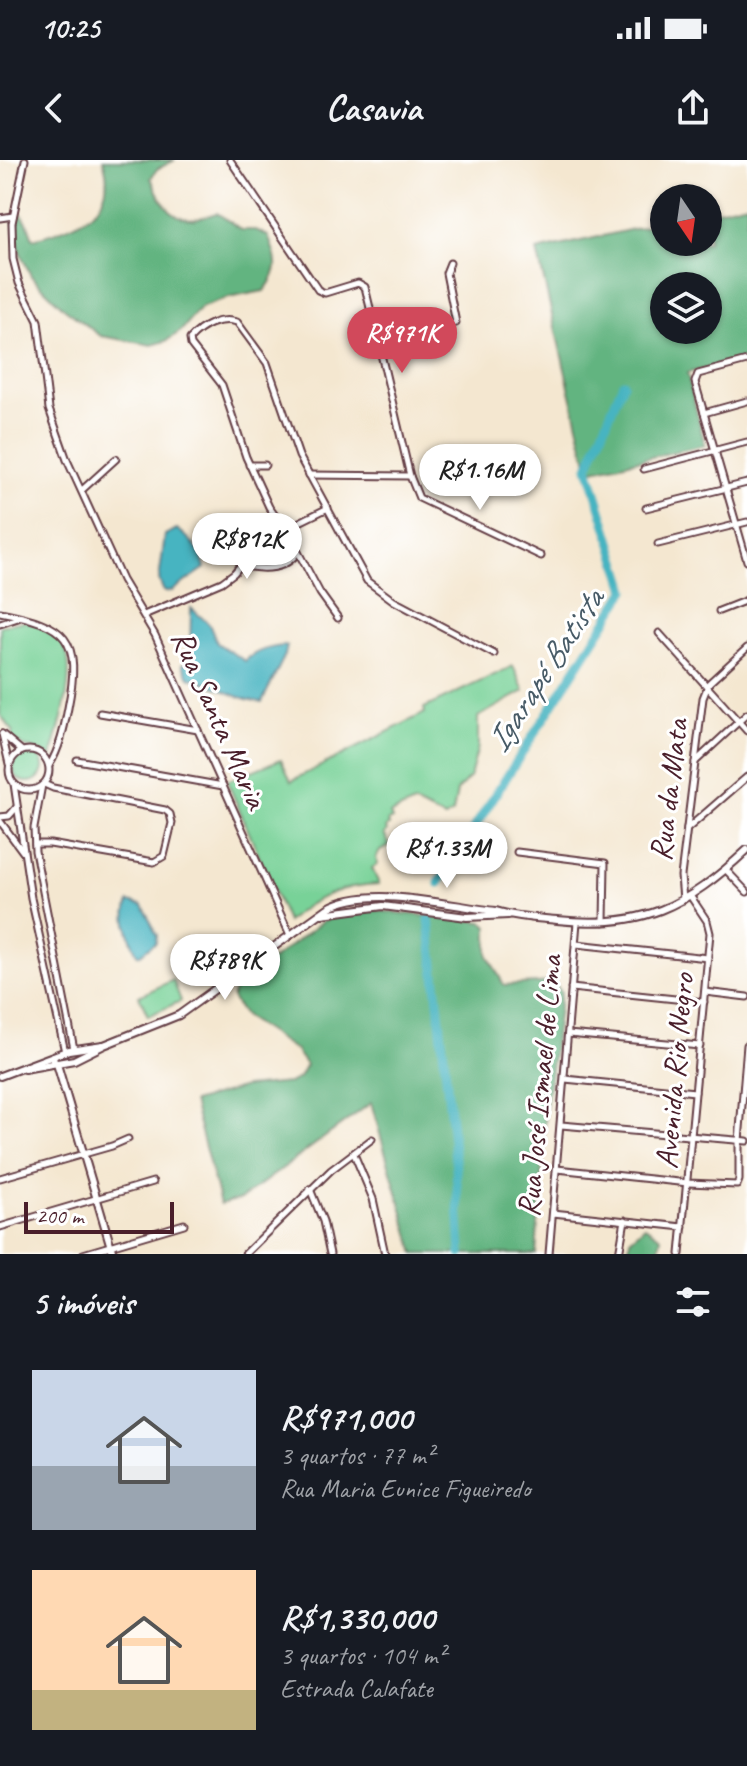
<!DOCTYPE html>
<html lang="pt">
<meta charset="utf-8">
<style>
body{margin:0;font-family:Caveat,sans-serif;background:#242831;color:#f1f3f6;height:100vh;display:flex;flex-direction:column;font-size:30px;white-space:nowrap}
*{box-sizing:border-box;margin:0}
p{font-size:26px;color:#9ea1a6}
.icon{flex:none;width:44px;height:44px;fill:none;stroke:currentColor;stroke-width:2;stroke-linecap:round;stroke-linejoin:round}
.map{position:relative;height:1094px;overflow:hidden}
.details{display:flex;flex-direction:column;background:#171b24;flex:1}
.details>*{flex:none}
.needle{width:52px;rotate:167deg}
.buttons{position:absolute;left:650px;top:24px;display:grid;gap:16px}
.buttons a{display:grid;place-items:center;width:72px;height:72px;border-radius:50%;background:#171b24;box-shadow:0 2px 6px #0004;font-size:40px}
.scale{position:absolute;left:24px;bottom:20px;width:150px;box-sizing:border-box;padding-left:8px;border:4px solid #4a1f2b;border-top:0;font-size:22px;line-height:28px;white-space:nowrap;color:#4a1f2b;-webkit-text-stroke:6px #fff;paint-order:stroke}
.price{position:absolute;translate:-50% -68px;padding:0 18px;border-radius:28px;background:#fff;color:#222;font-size:26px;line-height:52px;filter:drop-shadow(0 2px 4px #0008)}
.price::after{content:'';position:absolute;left:50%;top:48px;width:24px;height:18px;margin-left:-12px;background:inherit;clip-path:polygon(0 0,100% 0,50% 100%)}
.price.on{background:#d1495b;color:#fff}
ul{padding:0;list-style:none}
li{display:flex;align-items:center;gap:24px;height:200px;padding:0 32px}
li span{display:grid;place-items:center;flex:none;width:224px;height:160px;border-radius:0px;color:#555}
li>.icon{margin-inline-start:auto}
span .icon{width:96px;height:96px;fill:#fffc;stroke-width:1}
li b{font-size:34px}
h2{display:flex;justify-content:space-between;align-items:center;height:96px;padding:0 32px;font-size:34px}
.status{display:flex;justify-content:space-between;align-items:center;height:56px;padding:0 40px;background:#171b24;direction:ltr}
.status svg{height:22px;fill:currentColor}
header{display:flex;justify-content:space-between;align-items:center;height:104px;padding:0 32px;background:#171b24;font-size:36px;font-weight:800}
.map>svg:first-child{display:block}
</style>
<div class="status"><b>10:25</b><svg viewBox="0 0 49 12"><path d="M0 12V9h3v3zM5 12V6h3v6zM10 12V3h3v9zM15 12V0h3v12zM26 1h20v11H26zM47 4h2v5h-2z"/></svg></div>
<header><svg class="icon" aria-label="back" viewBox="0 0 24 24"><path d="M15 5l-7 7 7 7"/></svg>Casavia<svg class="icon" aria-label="share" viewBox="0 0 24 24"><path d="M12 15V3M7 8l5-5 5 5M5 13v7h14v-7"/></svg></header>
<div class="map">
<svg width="747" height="1094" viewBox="0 0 747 1094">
<rect width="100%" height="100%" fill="#fff"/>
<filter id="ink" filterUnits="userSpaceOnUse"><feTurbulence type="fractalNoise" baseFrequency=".0125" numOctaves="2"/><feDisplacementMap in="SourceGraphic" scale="16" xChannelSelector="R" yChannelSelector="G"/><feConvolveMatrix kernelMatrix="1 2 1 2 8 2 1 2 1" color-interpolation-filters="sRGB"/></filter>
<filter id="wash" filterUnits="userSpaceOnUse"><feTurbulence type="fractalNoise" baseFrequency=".006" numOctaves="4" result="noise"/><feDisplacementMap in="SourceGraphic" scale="32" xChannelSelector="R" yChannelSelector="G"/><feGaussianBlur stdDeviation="1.8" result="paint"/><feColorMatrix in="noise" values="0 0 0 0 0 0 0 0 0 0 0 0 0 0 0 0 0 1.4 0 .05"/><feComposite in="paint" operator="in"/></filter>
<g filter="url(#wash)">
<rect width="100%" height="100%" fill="#f4e7d0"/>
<g fill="#78d298" stroke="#617862" stroke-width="2">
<path d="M24 461C73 470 73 503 65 544 61 563 56 581 50 600 39 587 23 590 11 578L13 571 0 555V466Z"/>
<path d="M513 506 524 531 478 557V587L470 617 457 631 453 653 445 658 414 643 390 654 392 659 388 661 389 666 386 667 387 672 384 674 390 686 380 691 376 698 378 704 372 708 379 724C344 725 312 738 287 762L227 621 281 599 291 621 425 553 424 548Z"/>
<circle cx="28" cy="607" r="15"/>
<polygon points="173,820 181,841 148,856 139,836"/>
</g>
<g fill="#62b480" stroke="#566a56" stroke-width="2" fill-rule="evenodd">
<path d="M103 0H175L157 9 151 18C158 35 169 59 191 59 199 59 209 55 217 53L242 70H256L268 76C278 100 281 110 264 131L228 138 200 148 181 171 166 181 152 185 101 176 65 149 31 116 19 90 13 61 20 52 27 62 33 79C75 68 120 51 103 0Z"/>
<path d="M747 43V199L687 213 705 285 589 311 537 91 664 62V82H708V52ZM664 126H708V170H664Z"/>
<polygon points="372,750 483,762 488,767 488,796 504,825 554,822 561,832 546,948 536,1094 415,1094 371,943 241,1039 220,1044 193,942 245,927 289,923 299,918 306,905 295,890 244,856 232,838 235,828 323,761 340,755"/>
<polygon points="645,1066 661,1077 658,1094 628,1094 630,1079"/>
</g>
<g fill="#46b4c1" stroke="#486a76" stroke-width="2">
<path d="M177 369C189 377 203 393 205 408L172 431 164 432 159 420 165 375Z"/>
<path d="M191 448 209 464 217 483 245 501C255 491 272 486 287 486L285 495 262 542C238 540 213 524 189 517L182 504 186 503 190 493Z"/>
<path d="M129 742 143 745 157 775 156 782 139 795 137 794C130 779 122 758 129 742Z"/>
</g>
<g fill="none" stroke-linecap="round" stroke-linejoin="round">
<g stroke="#46b4c1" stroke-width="9">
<polyline points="439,723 626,430 588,307 623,223"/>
<polyline points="429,759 456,1008 461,1094"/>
</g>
</g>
</g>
<g filter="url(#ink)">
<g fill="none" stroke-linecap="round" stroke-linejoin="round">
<defs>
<g id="minor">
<polyline points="25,0 12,63 13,99 19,123 38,161 49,249 67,300 122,420 155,475 290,775"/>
<polyline points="230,0 318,130 325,133 358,123 365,127 410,316 419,338 541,396"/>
<polyline points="0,58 13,56"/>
<polyline points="380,185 456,163 446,113 450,103"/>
<polyline points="747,201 698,214 695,222 747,401"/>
<polyline points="704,253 747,241"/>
<polyline points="249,305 265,305"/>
<polyline points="644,309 747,282"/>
<polyline points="309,315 410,316"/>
<polyline points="82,330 116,299"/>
<polyline points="646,348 747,323"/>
<polyline points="658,384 747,362"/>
<path d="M241 405C261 410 284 411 297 393"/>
<polyline points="719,451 747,440"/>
<path d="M0 452C67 465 82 478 68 548 64 569 60 588 49 606"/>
<polyline points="144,455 222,422 234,413 261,381 328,348"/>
<path d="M338 458 320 433 289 375 269 347 246 297 222 225 191 185 190 179C202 166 219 157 237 162L267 203 299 296 367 421 394 441 494 494"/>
<polyline points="0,464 18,458"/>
<polyline points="659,473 747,571"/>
<polyline points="100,553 198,570"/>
<polyline points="2,574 9,604"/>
<polyline points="2,574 22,591"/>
<circle cx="29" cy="610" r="20"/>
<polyline points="77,600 223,626"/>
<polyline points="695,602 747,554"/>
<polyline points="14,624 31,738 65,892"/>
<polyline points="42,625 34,668 35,691 74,889"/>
<polyline points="0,657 9,656 17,647"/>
<polyline points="0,661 23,692"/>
<polyline points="687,669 747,617"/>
<polyline points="35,684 50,684 154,702 164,696 172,663 170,654 165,650 53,628 44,624"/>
<polyline points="517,692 605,703 604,762"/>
<polyline points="726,710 747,732"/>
<polyline points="683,740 681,716 703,538 709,523 747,488"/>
<polyline points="576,784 708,798"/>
<polyline points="571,828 704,842"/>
<polyline points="705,832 747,837"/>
<polyline points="568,874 700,886"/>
<polyline points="565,919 695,932"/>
<polyline points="561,965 747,981"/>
<polyline points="354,994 373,1039 385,1094"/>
<polyline points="557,1009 688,1023 737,1025 739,1020 739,981 747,885"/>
<polyline points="0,1018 112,986 128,979"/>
<polyline points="310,1029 323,1061 330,1094"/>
<polyline points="553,1053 683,1067"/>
<polyline points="0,1067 153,1022"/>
<polyline points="83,1094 184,1064"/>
<polyline points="245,1094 331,1010 372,979"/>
<polyline points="549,1094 577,762"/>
<polyline points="619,1094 625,1060"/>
<polyline points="680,1094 710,773 707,761 691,737"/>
</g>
<g id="tertiary">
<polyline points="322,754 383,746 467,757 508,755"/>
<polyline points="54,896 53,900 57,904 113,1094"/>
<path d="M24 909 74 900 104 885 179 855 328 748C370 724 448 746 496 751 516 757 536 758 557 760 642 769 686 747 747 690"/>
<polyline points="0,916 69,890 103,885"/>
</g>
</defs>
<use href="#minor" stroke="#643d44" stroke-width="9"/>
<use href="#tertiary" stroke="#643d44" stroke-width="10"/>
<use href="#minor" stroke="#fff" stroke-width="5"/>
<use href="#tertiary" stroke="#fff" stroke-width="6"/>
</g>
</g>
<g text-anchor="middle" stroke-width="6" stroke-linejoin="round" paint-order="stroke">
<g font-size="32" fill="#4a1f2b" stroke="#fff">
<text transform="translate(220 559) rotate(66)" y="11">Rua Santa Maria</text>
<text transform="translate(668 630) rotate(-83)" y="11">Rua da Mata</text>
<text transform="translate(674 911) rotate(-85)" y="11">Avenida Rio Negro</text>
<text transform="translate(539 926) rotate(-85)" y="11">Rua José Ismael de Lima</text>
</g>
<g font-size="34" font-style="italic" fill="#485b67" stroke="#fff">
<text transform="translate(544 510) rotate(-57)" y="12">Igarapé Batista</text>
</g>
</g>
</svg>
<div class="buttons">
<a><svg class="needle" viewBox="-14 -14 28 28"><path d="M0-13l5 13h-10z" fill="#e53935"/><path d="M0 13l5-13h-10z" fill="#9ea1a6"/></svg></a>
<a><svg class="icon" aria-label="layers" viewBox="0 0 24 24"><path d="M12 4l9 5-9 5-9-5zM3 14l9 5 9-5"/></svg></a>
</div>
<div class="scale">200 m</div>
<b class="price on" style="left:402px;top:215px">R$971K</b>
<b class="price" style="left:480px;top:352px">R$1.16M</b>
<b class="price" style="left:247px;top:421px">R$812K</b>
<b class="price" style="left:447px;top:730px">R$1.33M</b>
<b class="price" style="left:225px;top:842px">R$789K</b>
</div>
<section class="details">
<h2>5 imóveis<svg class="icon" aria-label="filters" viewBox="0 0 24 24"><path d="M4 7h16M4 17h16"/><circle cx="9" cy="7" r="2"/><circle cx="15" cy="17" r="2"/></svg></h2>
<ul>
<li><span style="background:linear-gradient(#c9d6e8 60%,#9aa5b1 0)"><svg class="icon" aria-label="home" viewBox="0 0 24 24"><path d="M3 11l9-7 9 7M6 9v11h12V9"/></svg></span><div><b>R$971,000</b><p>3 quartos · 77 m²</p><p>Rua Maria Eunice Figueiredo</p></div></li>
<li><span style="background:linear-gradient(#ffd9b3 75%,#c2b280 0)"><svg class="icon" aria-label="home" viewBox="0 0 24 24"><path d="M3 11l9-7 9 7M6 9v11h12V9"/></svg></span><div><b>R$1,330,000</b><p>3 quartos · 104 m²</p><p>Estrada Calafate</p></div></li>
</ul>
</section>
